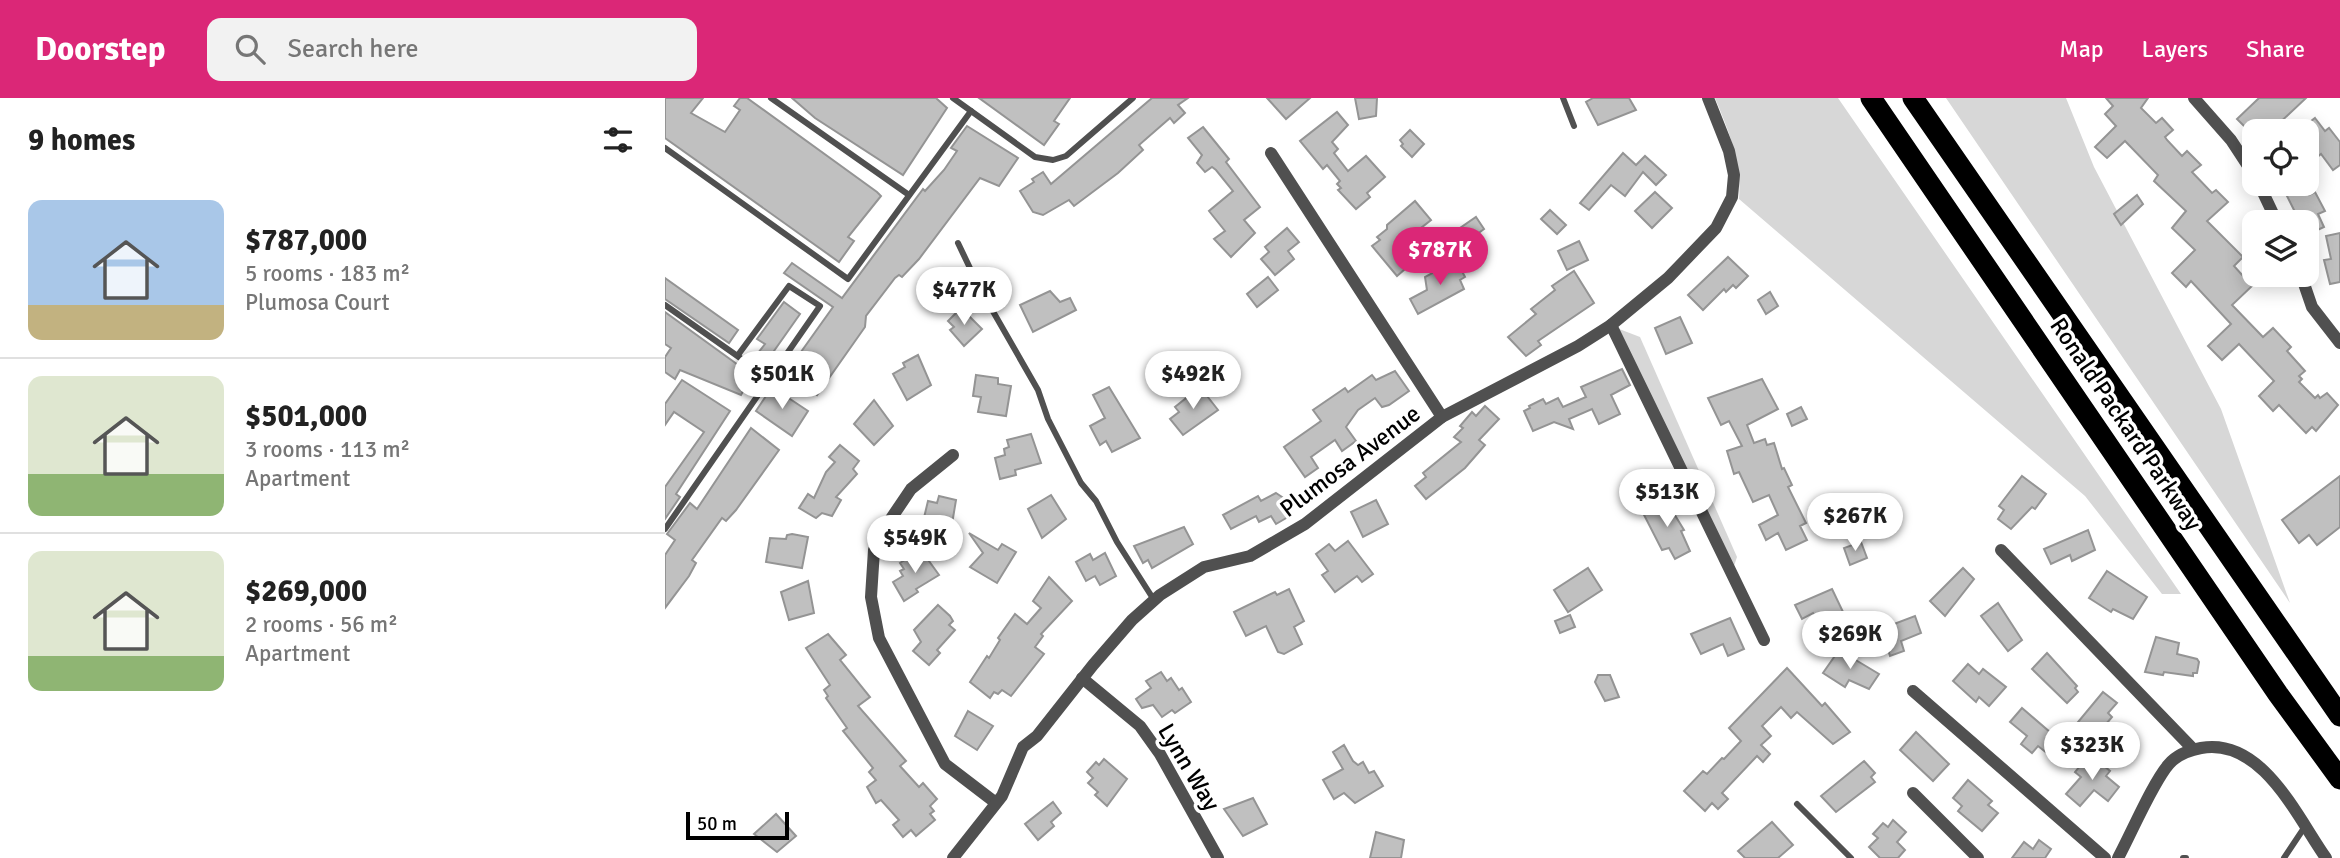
<!DOCTYPE html>
<meta charset="utf-8">
<style>
body{margin:0;font-family:Signika,sans-serif;background:#f2f2f2;color:#222;height:100vh;display:flex;flex-direction:column;font-size:26px;white-space:nowrap}
*{box-sizing:border-box;margin:0}
p{font-size:23px;color:#767676}
.icon{flex:none;width:38px;height:38px;fill:none;stroke:currentColor;stroke-width:2;stroke-linecap:round;stroke-linejoin:round}
.map{position:relative;flex:1;overflow:hidden}
.sheet{display:flex;flex-direction:column;background:#fff;width:665px}
.sheet>*{flex:none}
.buttons{position:absolute;left:1577px;top:21px;display:grid;gap:14px}
.buttons a{display:grid;place-items:center;width:77px;height:77px;border-radius:14px;background:#fff;box-shadow:0 4px 18px #0003;font-size:35px}
.scale{position:absolute;left:21px;bottom:18px;width:103px;box-sizing:border-box;padding-left:7px;border:4px solid #000;border-top:0;font-size:19px;line-height:24px;white-space:nowrap;color:#000;-webkit-text-stroke:5px #fff;paint-order:stroke}
.price{position:absolute;translate:-50% -60px;padding:0 16px;border-radius:24px;background:#fff;color:#222;font-size:23px;line-height:46px;filter:drop-shadow(0 2px 4px #0008)}
.price::after{content:'';position:absolute;left:50%;top:42px;width:21px;height:16px;margin-left:-10px;background:inherit;clip-path:polygon(0 0,100% 0,50% 100%)}
.price.current{background:#db2777;color:#fff}
ul{padding:0;list-style:none}
li{display:flex;align-items:center;gap:21px;height:175px;padding:0 28px}
li+li{border-top:2px solid #e0e0e0}
li span{display:grid;place-items:center;flex:none;width:196px;height:140px;border-radius:14px;color:#555}
li>.icon{margin-inline-start:auto}
span .icon{width:84px;height:84px;fill:#fffc;stroke-width:1}
li b{font-size:30px}
h2{display:flex;justify-content:space-between;align-items:center;height:84px;padding:0 28px;font-size:30px}
header{display:flex;align-items:center;gap:42px;box-sizing:border-box;height:98px;padding:0 35px;background:#db2777;color:#fff}
header strong{font-size:33px}
nav{display:flex;gap:38px;margin-inline-start:auto;font-size:24px}
.search{width:490px;height:63px;background:#f2f2f2;display:flex;align-items:center;gap:18px;box-sizing:border-box;padding:0 24px;border-radius:14px;color:#767676;font-size:26px}
main{display:flex;flex:1;min-height:0}
.map>svg:first-child{display:block}
</style>
<header>
<strong>Doorstep</strong>
<div class="search"><svg class="icon" aria-label="search" viewBox="0 0 24 24"><circle cx="10" cy="10" r="6"/><path d="M15 15l6 6"/></svg>Search here</div>
<nav><a>Map</a><a>Layers</a><a>Share</a></nav>
</header>
<main>
<section class="sheet">
<h2>9 homes<svg class="icon" aria-label="filters" viewBox="0 0 24 24"><path d="M4 7h16M4 17h16"/><circle cx="9" cy="7" r="2"/><circle cx="15" cy="17" r="2"/></svg></h2>
<ul>
<li><span style="background:linear-gradient(#a9c7e8 75%,#c2b280 0)"><svg class="icon" aria-label="home" viewBox="0 0 24 24"><path d="M3 11l9-7 9 7M6 9v11h12V9"/></svg></span><div><b>$787,000</b><p>5 rooms · 183 m²</p><p>Plumosa Court</p></div></li>
<li><span style="background:linear-gradient(#dfe7d0 70%,#8fb573 0)"><svg class="icon" aria-label="home" viewBox="0 0 24 24"><path d="M3 11l9-7 9 7M6 9v11h12V9"/></svg></span><div><b>$501,000</b><p>3 rooms · 113 m²</p><p>Apartment</p></div></li>
<li><span style="background:linear-gradient(#dfe7d0 75%,#8fb573 0)"><svg class="icon" aria-label="home" viewBox="0 0 24 24"><path d="M3 11l9-7 9 7M6 9v11h12V9"/></svg></span><div><b>$269,000</b><p>2 rooms · 56 m²</p><p>Apartment</p></div></li>
</ul>
</section>
<div class="map">
<svg width="1675" height="760" viewBox="0 0 1675 760">
<rect width="100%" height="100%" fill="#fff"/>
<g fill="#d7d7d7">
<path d="M1050 0H1173L1516 496H1497L1420 398 1074 101C1077 64 1064 34 1050 0Z"/>
<polygon points="1281,0 1401,0 1429,69 1556,311 1625,505"/>
<polygon points="949,229 975,239 1072,459 1068,471"/>
</g>
<g fill="#c0c0c0" stroke="#949494" stroke-width="2">
<polygon points="0,0 38,0 26,15 60,34 75,12 69,8 75,0 82,0 212,94 216,98 183,139 189,143 174,164 0,40"/>
<polygon points="127,0 271,0 282,10 238,77 150,20"/>
<polygon points="314,0 405,0 389,23 394,26 379,47"/>
<polygon points="487,0 523,0 513,7 520,15 509,25 505,20 474,47 478,52 453,75 409,108 404,102 378,117 368,114 355,93 369,84 367,81 378,74 386,86"/>
<polygon points="602,0 645,0 621,21"/>
<polygon points="690,0 712,0 711,18 694,21"/>
<polygon points="928,0 964,0 971,12 933,27 921,4"/>
<polygon points="1441,0 1483,0 1476,10 1491,25 1497,20 1508,32 1500,39 1502,42 1517,58 1522,53 1536,67 1527,74 1547,95 1551,92 1563,104 1542,123 1578,159 1569,168 1587,188 1567,207 1598,239 1608,230 1626,249 1622,253 1640,273 1634,278 1637,281 1634,284 1650,300 1653,297 1655,300 1662,295 1673,307 1651,333 1647,329 1641,335 1614,307 1608,313 1594,298 1609,283 1574,246 1557,262 1543,248 1566,226 1526,183 1521,189 1507,175 1530,152 1507,130 1521,113 1489,83 1493,77 1460,43 1442,60 1430,49 1451,28 1440,16 1448,8"/>
<polygon points="1594,0 1641,0 1606,33 1584,33 1572,21"/>
<polygon points="672,14 683,27 667,44 673,51 669,55 683,73 701,58 720,79 702,95 705,99 691,111 673,92 676,90 672,86 675,83 662,67 658,71 635,43"/>
<polygon points="1650,20 1660,33 1664,30 1675,44 1675,67 1668,72 1656,56 1651,60 1643,50 1648,46 1642,33 1636,31"/>
<polygon points="302,28 353,60 334,88 315,80 254,161 237,179 234,177 230,180 201,218 200,229 152,297 121,275 168,209 119,175 127,165 177,200 258,91 260,93 279,72 292,53 286,50"/>
<polygon points="538,29 564,61 561,64 595,109 579,122 590,135 566,159 549,141 560,133 544,113 568,93 551,72 547,69 540,74 532,65 537,57 523,40"/>
<polygon points="745,32 759,46 747,59 736,48 738,46 735,42"/>
<polygon points="958,55 971,67 980,58 1001,77 991,87 978,74 960,98 946,87 924,112 915,105"/>
<polygon points="1616,86 1639,86 1644,97 1650,94 1660,113 1653,116 1659,129 1642,137 1642,124 1635,124"/>
<polygon points="990,94 1007,110 987,130 970,113"/>
<polygon points="1472,97 1478,106 1456,127 1449,116"/>
<polygon points="750,103 766,122 733,148 747,165 732,178 707,148 715,142 712,139 722,131 722,127"/>
<polygon points="885,112 901,127 892,136 876,121"/>
<polygon points="811,119 819,131 804,142 795,130"/>
<polygon points="622,130 634,144 623,153 629,161 610,177 596,161 604,154 600,149"/>
<polygon points="1675,135 1675,184 1665,186 1659,162 1666,161 1661,138"/>
<polygon points="914,143 923,162 902,172 893,153"/>
<polygon points="1063,159 1083,178 1071,190 1068,187 1061,194 1059,191 1038,212 1023,197"/>
<polygon points="791,162 800,179 795,182 799,191 753,216 745,201 762,192 760,179"/>
<polygon points="909,173 929,205 873,243 876,247 861,258 843,239 871,216 866,211 890,192 887,188"/>
<polygon points="603,179 613,192 592,209 582,196"/>
<polygon points="0,180 73,232 64,245 0,201"/>
<polygon points="385,193 395,204 405,200 411,212 368,234 355,207"/>
<polygon points="1105,194 1113,208 1101,216 1093,202"/>
<polygon points="119,204 135,216 104,260 100,260 93,255 100,246 92,241"/>
<polygon points="296,210 317,231 299,248 285,232 289,229 283,223"/>
<polygon points="0,214 87,277 76,297 15,272 10,281 0,274 0,259 6,250 0,246"/>
<polygon points="1015,219 1027,245 1001,256 990,230"/>
<polygon points="253,257 266,287 242,302 228,276 240,269 238,265"/>
<polygon points="957,271 965,287 946,297 955,316 934,326 927,311 904,321 908,331 889,324 868,333 859,313 865,310 864,308 878,301 881,306 893,300 898,309 921,299 916,289"/>
<polygon points="730,273 744,293 724,307 717,309 710,300 693,312 681,329 691,343 677,353 670,342 646,359 653,370 640,379 619,349 656,323 648,312 680,290 683,294 707,277 711,282"/>
<polygon points="311,277 333,280 333,286 346,288 341,318 313,314 316,299 308,298"/>
<polygon points="1097,281 1113,311 1082,327 1089,345 1100,341 1102,347 1109,345 1117,371 1119,370 1127,387 1123,389 1141,425 1135,428 1142,442 1121,452 1113,435 1101,442 1094,427 1113,417 1104,397 1088,404 1074,374 1069,376 1062,353 1077,348 1064,323 1056,327 1043,300"/>
<polygon points="17,282 65,313 11,396 15,399 0,421 0,389 39,334 9,314 0,327 0,306"/>
<polygon points="107,289 143,313 127,338 91,313"/>
<polygon points="444,289 475,340 447,354 441,343 435,347 425,328 440,320 428,297"/>
<polygon points="535,289 553,312 518,337 505,321 514,314 510,309"/>
<polygon points="209,302 228,328 209,347 189,326"/>
<polygon points="820,308 834,321 814,342 820,347 800,370 761,401 750,388 761,379 758,375 796,344 789,339 798,330 795,328 807,314 811,318"/>
<polygon points="1136,309 1142,321 1127,328 1122,316"/>
<polygon points="86,330 114,352 71,412 61,423 57,420 27,462 31,465 24,478 0,510 0,457 10,442 2,436 25,405 32,411"/>
<polygon points="366,336 376,365 350,372 351,377 335,381 330,360 340,357 339,351 344,349 342,342"/>
<polygon points="175,347 194,363 188,371 192,376 171,399 176,402 167,418 157,415 151,420 134,410 143,396 149,400 161,374 170,364 164,359"/>
<polygon points="1357,378 1381,396 1370,411 1367,409 1346,431 1333,421 1339,412 1334,408"/>
<polygon points="1675,378 1675,429 1652,447 1644,437 1634,445 1617,422"/>
<polygon points="611,395 623,403 616,407 623,419 611,426 606,418 594,424 591,418 566,431 558,417 593,398 596,403"/>
<polygon points="386,397 401,421 377,440 363,411"/>
<polygon points="274,398 291,402 287,426 275,424 271,436 259,433 260,428 257,428 263,403 272,405"/>
<polygon points="1000,401 1019,432 1016,433 1025,453 1010,461 1004,450 997,452 977,413"/>
<polygon points="711,402 723,426 698,439 686,414"/>
<polygon points="519,429 528,446 487,470 483,462 478,465 469,448"/>
<polygon points="1423,432 1430,452 1407,463 1405,457 1386,466 1379,451"/>
<polygon points="304,435 333,452 337,446 351,454 332,485 305,469 318,455"/>
<polygon points="127,436 143,439 137,470 101,464 105,440 121,441 122,437"/>
<polygon points="683,443 708,476 697,484 692,478 670,494 657,477 663,473 651,456 664,446 670,453"/>
<polygon points="1196,444 1202,460 1185,467 1179,450"/>
<polygon points="256,452 274,477 251,491 253,494 239,503 228,484 238,478 235,473 239,471 235,465"/>
<polygon points="440,455 451,478 435,487 430,478 421,483 411,464 425,456 428,462"/>
<polygon points="923,470 937,492 903,514 889,492"/>
<polygon points="1298,470 1309,481 1280,518 1265,503"/>
<polygon points="1442,473 1482,499 1468,521 1448,511 1446,514 1424,500"/>
<polygon points="384,479 407,503 376,536 378,538 370,549 379,556 346,598 337,592 333,596 329,594 325,600 305,584 322,558 324,560 335,542 333,540 350,516 362,526 376,510 368,503"/>
<polygon points="143,483 149,515 124,522 116,494"/>
<polygon points="624,491 639,523 629,529 637,546 619,556 613,554 601,528 581,538 569,514 610,494 612,497"/>
<polygon points="1167,491 1179,516 1155,528 1148,515 1137,521 1130,507"/>
<polygon points="1333,505 1357,542 1343,553 1316,518"/>
<polygon points="273,507 285,518 288,523 284,527 290,532 272,552 275,555 264,567 248,553 256,544 249,532"/>
<polygon points="905,517 910,529 895,535 890,523"/>
<polygon points="1250,518 1256,535 1236,543 1239,553 1225,558 1222,548 1212,552 1205,535"/>
<polygon points="1065,520 1079,551 1063,558 1058,546 1036,556 1026,536"/>
<polygon points="163,536 181,557 175,562 205,599 193,608 241,663 235,668 254,689 258,685 272,701 265,708 269,713 265,716 270,722 251,738 246,732 238,739 228,727 234,722 216,702 211,705 202,689 211,682 204,674 208,670 178,633 182,630 161,600 163,598 159,592 165,587 141,550"/>
<polygon points="1491,539 1514,545 1512,556 1532,561 1534,564 1532,575 1528,575 1528,578 1499,574 1498,577 1480,574"/>
<polygon points="1174,552 1214,576 1204,591 1184,582 1180,589 1158,575"/>
<polygon points="1382,555 1412,588 1410,590 1413,594 1402,605 1367,571"/>
<polygon points="1303,566 1314,576 1318,571 1341,589 1324,608 1314,599 1311,604 1288,583"/>
<polygon points="1122,570 1157,608 1160,605 1185,634 1168,646 1132,614 1126,620 1116,609 1097,628 1106,638 1096,647 1105,656 1098,664 1092,658 1057,695 1063,701 1053,711 1047,705 1040,713 1019,693 1038,673 1042,676 1057,660 1059,661 1076,643 1064,630"/>
<polygon points="496,574 502,583 506,580 514,592 517,590 526,604 510,615 507,612 497,619 488,607 477,610 471,601 486,590 481,583"/>
<polygon points="933,577 945,577 954,599 940,603 930,584"/>
<polygon points="1438,594 1452,605 1443,615 1447,619 1426,644 1408,630"/>
<polygon points="1357,610 1393,641 1382,655 1373,648 1367,655 1356,646 1362,638 1345,624"/>
<polygon points="303,613 328,628 312,652 290,638"/>
<polygon points="1251,634 1284,666 1268,683 1235,652"/>
<polygon points="679,647 688,663 693,667 698,664 704,675 709,673 718,688 690,705 679,695 669,701 658,682 678,671 668,654"/>
<polygon points="1425,656 1445,673 1441,678 1454,689 1443,703 1429,692 1415,708 1401,696 1416,679 1410,674"/>
<polygon points="439,661 462,681 442,708 430,697 433,694 423,685 428,680 422,674 431,664 434,667"/>
<polygon points="1199,663 1210,675 1206,679 1210,684 1171,714 1156,698"/>
<polygon points="1303,682 1327,703 1323,707 1333,715 1317,733 1293,713 1297,708 1288,700"/>
<polygon points="588,700 602,726 578,738 559,711"/>
<polygon points="388,704 396,715 386,724 389,728 373,742 360,726"/>
<polygon points="111,716 131,738 112,754 89,736"/>
<polygon points="1228,722 1241,734 1232,744 1240,752 1233,760 1215,760 1204,749 1213,740 1208,736 1218,725 1223,729"/>
<polygon points="1107,724 1128,747 1113,760 1080,760 1073,753"/>
<polygon points="711,734 739,742 736,760 705,760"/>
<polygon points="1374,742 1386,751 1380,760 1347,760 1359,744 1368,751"/>
</g>
<g fill="none" stroke-linecap="round" stroke-linejoin="round">
<g stroke="#505050" stroke-width="6">
<polyline points="106,0 244,97"/>
<polyline points="288,0 370,59 388,62 401,58 468,0"/>
<polyline points="898,0 909,28"/>
<polyline points="0,50 183,181 306,13"/>
<polyline points="293,145 314,189 373,292 383,321 416,385 431,403 452,444 489,502"/>
<polyline points="0,207 105,281"/>
<polyline points="0,431 155,208 124,188 73,257"/>
<polyline points="1132,706 1186,760"/>
<polyline points="1518,760 1521,760"/>
<polyline points="1619,760 1639,730"/>
</g>
<g stroke="#505050" stroke-width="12">
<polyline points="1529,0 1566,42 1589,77"/>
<polyline points="606,55 777,319"/>
<polyline points="1594,86 1612,124"/>
<polyline points="1636,177 1647,209 1675,245"/>
<polyline points="946,227 1099,542"/>
<polyline points="288,357 246,391 219,431 209,452 206,499 214,540 280,666 331,705"/>
<polyline points="1336,452 1528,651"/>
<polyline points="417,580 475,628 495,656 553,760"/>
<polyline points="1248,593 1440,760"/>
<polyline points="1248,695 1313,760"/>
<polyline points="288,760 337,698 358,649 372,638 428,567 467,522 495,497 539,469 585,458 640,426 777,319 913,248 946,227 1003,180 1051,130 1067,99 1069,77 1064,53 1043,0"/>
<path d="M1453 760C1466 736 1488 684 1504 666 1512 657 1525 652 1536 650 1597 639 1632 719 1661 760"/>
</g>
<g stroke="#000" stroke-width="21">
<polyline points="1206,0 1613,596 1675,681"/>
<polyline points="1248,0 1675,618"/>
</g>
</g>
<g text-anchor="middle" stroke-width="7" stroke-linejoin="round" paint-order="stroke">
<g font-size="24" fill="#000" stroke="#fff">
<text transform="translate(1461 326) rotate(56)" y="8">Ronald Packard Parkway</text>
<text transform="translate(685 363) rotate(-37)" y="8">Plumosa Avenue</text>
<text transform="translate(524 669) rotate(59)" y="8">Lynn Way</text>
</g>
</g>
</svg>
<div class="buttons">
<a><svg class="icon" aria-label="locate" viewBox="0 0 24 24"><circle cx="12" cy="12" r="6"/><path d="M12 2v4M12 18v4M2 12h4M18 12h4"/></svg></a>
<a><svg class="icon" aria-label="layers" viewBox="0 0 24 24"><path d="M12 4l9 5-9 5-9-5zM3 14l9 5 9-5"/></svg></a>
</div>
<div class="scale">50 m</div>
<b class="price current" style="left:775px;top:189px">$787K</b>
<b class="price" style="left:299px;top:229px">$477K</b>
<b class="price" style="left:117px;top:313px">$501K</b>
<b class="price" style="left:528px;top:313px">$492K</b>
<b class="price" style="left:1002px;top:431px">$513K</b>
<b class="price" style="left:1190px;top:455px">$267K</b>
<b class="price" style="left:250px;top:477px">$549K</b>
<b class="price" style="left:1185px;top:573px">$269K</b>
<b class="price" style="left:1427px;top:684px">$323K</b>
</div>
</main>
